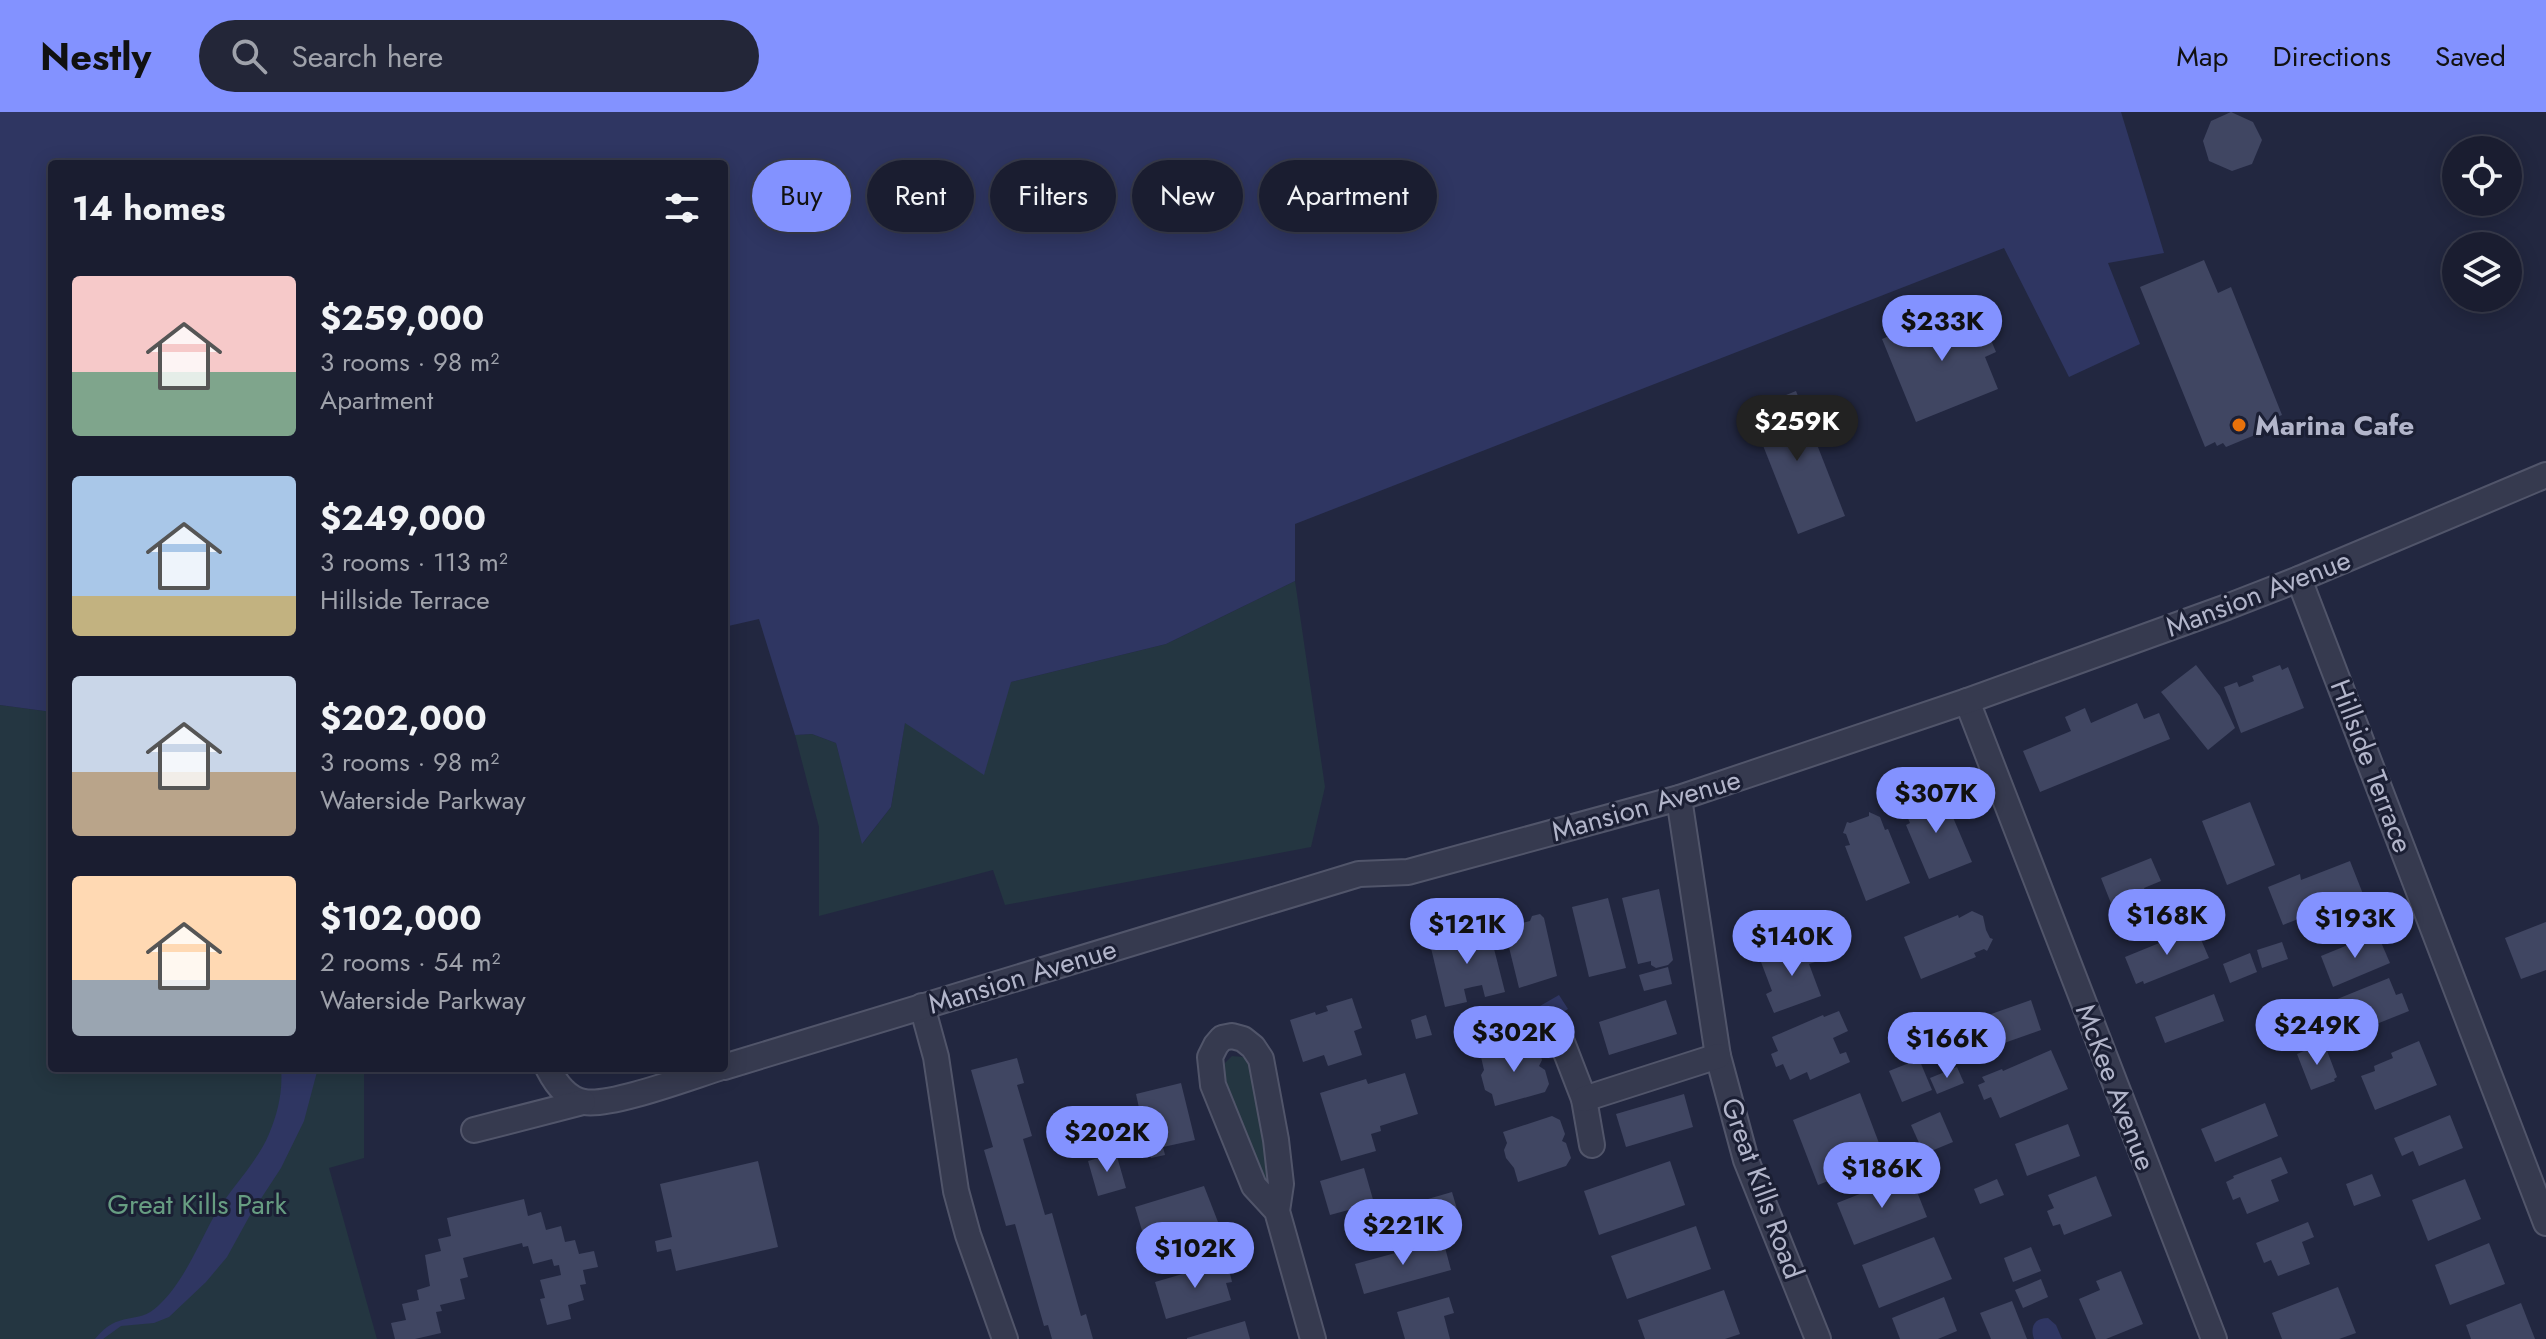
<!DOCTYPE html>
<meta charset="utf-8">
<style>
body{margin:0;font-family:Jost,sans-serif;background:#232638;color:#f1f3f6;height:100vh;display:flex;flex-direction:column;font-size:30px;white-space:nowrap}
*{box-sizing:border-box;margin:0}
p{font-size:26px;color:#9fa2ab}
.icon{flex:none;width:44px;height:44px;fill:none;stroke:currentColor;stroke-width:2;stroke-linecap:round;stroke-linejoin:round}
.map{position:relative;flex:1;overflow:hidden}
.side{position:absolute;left:48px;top:48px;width:680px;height:912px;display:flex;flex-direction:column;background:#1a1d30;border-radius:8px;box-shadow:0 4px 20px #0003,0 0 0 2px #383b4c}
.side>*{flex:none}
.banner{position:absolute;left:752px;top:48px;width:760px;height:72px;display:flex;gap:16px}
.fabs{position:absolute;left:2442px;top:24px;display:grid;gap:16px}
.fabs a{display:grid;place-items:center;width:80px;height:80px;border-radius:50%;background:#1a1d30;box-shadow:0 4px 20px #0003,0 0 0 2px #383b4c;font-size:40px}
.price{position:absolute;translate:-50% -68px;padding:0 18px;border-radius:28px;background:#8392ff;color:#111;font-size:26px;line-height:52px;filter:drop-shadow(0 2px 4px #0008)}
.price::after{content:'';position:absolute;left:50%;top:48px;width:24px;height:18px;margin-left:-12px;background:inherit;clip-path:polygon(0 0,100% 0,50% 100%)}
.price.on{background:#222;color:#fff}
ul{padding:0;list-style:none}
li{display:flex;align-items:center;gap:24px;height:200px;padding:0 24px}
li span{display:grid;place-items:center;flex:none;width:224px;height:160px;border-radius:8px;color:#555}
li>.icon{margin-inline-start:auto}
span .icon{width:96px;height:96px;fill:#fffc;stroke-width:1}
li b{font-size:34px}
h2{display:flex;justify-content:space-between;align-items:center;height:96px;padding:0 24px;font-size:34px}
.pill{padding:0 28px;border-radius:36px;background:#1a1d30;box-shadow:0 4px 20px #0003,0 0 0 2px #383b4c;font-size:28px;line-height:72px}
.pill.on{background:#8392ff;color:#111}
header{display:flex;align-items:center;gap:48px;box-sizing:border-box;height:112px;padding:0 40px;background:#8392ff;color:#111}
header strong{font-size:38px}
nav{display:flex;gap:44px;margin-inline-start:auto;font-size:28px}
.search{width:560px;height:72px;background:#232638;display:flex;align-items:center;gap:20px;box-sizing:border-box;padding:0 28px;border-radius:44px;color:#9fa2ab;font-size:30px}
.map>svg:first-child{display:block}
</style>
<header>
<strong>Nestly</strong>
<div class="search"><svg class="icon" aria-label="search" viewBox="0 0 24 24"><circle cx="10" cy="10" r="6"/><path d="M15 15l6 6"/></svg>Search here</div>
<nav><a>Map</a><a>Directions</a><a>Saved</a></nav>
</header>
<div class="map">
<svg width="2546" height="1227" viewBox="0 0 2546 1227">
<rect width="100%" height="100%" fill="#222740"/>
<g fill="#243641">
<polygon points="1295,469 1325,675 1311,735 1005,793 993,758 819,804 819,715 795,623 812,622 836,631 863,731 891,695 905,610 1011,570 1166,532"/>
<polygon points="0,593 52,600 52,956 364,956 364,1046 329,1056 377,1227 0,1227"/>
<polygon points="1232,944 1243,945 1253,955 1271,1078 1247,1043 1221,959 1223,953"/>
</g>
<g fill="#2f3662">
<polygon points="0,0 2121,0 2164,141 2108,151 2140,232 2069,265 2004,136 1295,412 1295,469 1166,532 1011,570 984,663 905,611 891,695 862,732 836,631 812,622 795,623 759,507 724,515 724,52 52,52 52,600 0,593"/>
<polygon points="1559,883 1568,897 1541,913 1533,898"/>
<path d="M281 956H318L304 1009 281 1056 249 1105 227 1145 206 1170 169 1205 154 1211 121 1214 103 1227H95C119 1197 137 1214 158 1194 185 1169 199 1130 217 1099 232 1076 259 1047 269 1022 278 1001 283 979 281 956Z"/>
<path d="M2048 1206 2056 1213 2062 1227H2034C2030 1215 2034 1206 2048 1206Z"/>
</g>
<g fill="#404662">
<polygon points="2231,0 2253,10 2262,28 2252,52 2232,59 2209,49 2203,29 2211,9"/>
<polygon points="2204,148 2218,181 2231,175 2282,303 2264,310 2267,318 2226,335 2223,331 2217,334 2215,330 2205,335 2140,175"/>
<polygon points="1965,193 1976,220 1986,216 1996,240 1985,245 1998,277 1916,310 1882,227"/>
<polygon points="1796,279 1845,404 1798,422 1749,298"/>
<polygon points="2196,553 2220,584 2235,616 2208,638 2161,580"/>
<polygon points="2280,553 2282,558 2288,555 2304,596 2241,621 2224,575 2237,570 2239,575 2254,569 2252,564"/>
<polygon points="2137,591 2144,607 2159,601 2170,627 2040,680 2023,639 2071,619 2065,605 2085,596 2091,611"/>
<polygon points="1931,680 1942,685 1941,688 1945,697 1949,696 1972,750 1929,767 1906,713 1910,711 1906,702 1902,699 1908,688 1911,690"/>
<polygon points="2250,690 2275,753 2227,773 2202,709"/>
<polygon points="1869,700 1880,705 1885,718 1888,717 1910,771 1866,789 1845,734 1850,733 1846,722 1843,721 1847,710 1850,711 1869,704"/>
<polygon points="2151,746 2161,769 2144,776 2152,796 2118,809 2101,766"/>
<polygon points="2350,749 2363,782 2283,813 2268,775 2300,762 2301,768"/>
<polygon points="1659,777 1673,848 1668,853 1656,856 1651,853 1651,849 1638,852 1622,786"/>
<polygon points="1608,786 1626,856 1589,865 1572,795"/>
<polygon points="1972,799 1983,804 1986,818 1990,826 1993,827 1987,839 1984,837 1974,841 1976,845 1921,867 1904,825 1958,803 1959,806"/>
<polygon points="1540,802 1544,806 1557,864 1519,876 1504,815 1530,809 1532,804"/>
<polygon points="2546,810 2546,858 2521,867 2505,826"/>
<polygon points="1467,812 1471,826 1490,821 1505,880 1485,885 1482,873 1472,875 1464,877 1467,890 1445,895 1431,836 1452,831 1448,817"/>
<polygon points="2196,816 2209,846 2144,872 2143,869 2136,872 2125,845"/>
<polygon points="2377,821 2390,851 2333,875 2321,844"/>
<polygon points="2282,830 2288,847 2262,856 2257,838"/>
<polygon points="1814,831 1821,848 1809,852 1821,884 1774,901 1766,882 1772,879 1761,850"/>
<polygon points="2250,841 2257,860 2230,871 2223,852"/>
<polygon points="1668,855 1672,872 1644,879 1639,863"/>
<polygon points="2389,866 2396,883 2402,881 2409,899 2339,927 2325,892"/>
<polygon points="2214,882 2224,909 2165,931 2155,905"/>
<polygon points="1352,886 1362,916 1354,919 1362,943 1328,954 1324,943 1303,950 1290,908 1315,900 1316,903 1328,899 1326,894"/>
<polygon points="1666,888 1677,922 1609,943 1599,910"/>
<polygon points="2031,888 2041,918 1973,942 1966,926 1982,921 1977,907"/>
<polygon points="1839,899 1848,919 1833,926 1840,942 1846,940 1850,950 1810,968 1807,960 1790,968 1783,952 1776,955 1771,942 1778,939 1772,925 1823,903 1824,905"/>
<polygon points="1426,903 1432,923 1416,927 1411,908"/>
<polygon points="2419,929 2437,973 2375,998 2361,964 2375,959 2374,954 2393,946 2391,941"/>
<polygon points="1530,931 1538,935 1542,948 1539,954 1545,958 1549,972 1545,980 1495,994 1492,982 1485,978 1481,963 1484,958 1481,945"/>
<polygon points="2320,932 2322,937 2326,936 2337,965 2334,967 2335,969 2311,978 2297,942"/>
<polygon points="2051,938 2068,977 2000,1006 1991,985 1984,988 1978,973 1985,970 1982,965 2002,957 2003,959"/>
<polygon points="1017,946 1024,971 1017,973 1032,1024 1023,1027 1045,1103 1052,1101 1081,1204 1086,1202 1093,1227 1052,1227 1048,1213 1044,1214 1015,1112 1006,1114 984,1038 993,1035 971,958"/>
<polygon points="1919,947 1932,978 1902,990 1889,959"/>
<polygon points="1957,955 1964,971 1937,982 1930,966"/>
<polygon points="1405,961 1418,1002 1380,1014 1381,1019 1371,1022 1376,1039 1341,1049 1320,981 1366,967 1368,972"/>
<polygon points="1181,971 1195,1028 1163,1035 1165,1043 1151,1046 1146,1024 1132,1027 1129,1014 1142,1010 1136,982"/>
<polygon points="1860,981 1885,1047 1818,1073 1793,1008"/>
<polygon points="1684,982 1693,1015 1626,1035 1616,1002"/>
<polygon points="2265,991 2278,1024 2215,1050 2201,1017"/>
<polygon points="1940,1000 1953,1030 1924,1042 1911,1013"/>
<polygon points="2450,1003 2463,1036 2419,1054 2413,1039 2402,1044 2394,1026"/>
<polygon points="1552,1004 1560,1008 1565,1022 1562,1029 1566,1031 1571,1046 1566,1054 1518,1070 1514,1056 1506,1046 1504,1038 1507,1031 1503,1020"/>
<polygon points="2068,1012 2080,1044 2027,1064 2015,1032"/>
<polygon points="1116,1041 1126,1076 1098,1084 1088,1049"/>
<polygon points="2281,1045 2288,1061 2271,1068 2279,1089 2247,1102 2240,1085 2233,1088 2226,1070 2234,1066 2233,1064"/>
<polygon points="758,1049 778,1135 676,1159 671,1137 657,1140 655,1129 672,1125 660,1072"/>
<polygon points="1670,1049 1685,1093 1599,1123 1584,1079"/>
<polygon points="1364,1056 1374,1091 1330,1103 1320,1069"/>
<polygon points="1910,1062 1927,1105 1854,1133 1837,1091"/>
<polygon points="2372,1062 2381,1084 2354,1094 2346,1072"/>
<polygon points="2096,1064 2112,1104 2064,1123 2060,1112 2053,1114 2047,1099 2054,1096 2048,1083"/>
<polygon points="1997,1067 2004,1083 1980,1092 1974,1077"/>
<polygon points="2465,1067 2481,1107 2428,1129 2412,1088"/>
<polygon points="1204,1074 1218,1110 1146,1132 1135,1095"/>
<polygon points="1452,1080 1462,1114 1431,1123 1421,1089"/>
<polygon points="524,1087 528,1104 541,1100 546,1118 561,1114 565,1130 575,1128 579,1142 594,1139 598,1155 583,1158 586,1172 580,1173 584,1188 568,1193 571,1207 547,1213 540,1187 545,1186 540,1168 561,1163 559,1153 554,1154 552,1147 533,1152 528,1134 523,1135 522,1131 463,1146 468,1165 460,1167 465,1187 440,1193 442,1199 436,1200 441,1221 415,1227 395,1227 391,1211 406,1208 402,1192 419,1188 417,1178 430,1174 425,1143 441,1139 438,1127 451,1124 447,1106"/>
<polygon points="2308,1110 2314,1125 2302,1130 2310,1152 2278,1164 2271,1148 2264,1151 2256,1131"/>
<polygon points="1696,1114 1711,1157 1627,1187 1611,1144"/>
<polygon points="1934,1125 1952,1167 1879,1196 1862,1153"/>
<polygon points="1443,1128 1451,1158 1364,1182 1355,1152"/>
<polygon points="2489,1131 2505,1172 2450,1193 2435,1153"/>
<polygon points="2031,1135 2041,1159 2013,1170 2004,1146"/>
<polygon points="1227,1149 1232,1170 1226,1171 1231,1188 1166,1207 1155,1170"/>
<polygon points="2121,1159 2143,1212 2106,1227 2096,1227 2079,1187 2100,1178 2096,1169"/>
<polygon points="2041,1167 2048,1185 2023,1196 2015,1178"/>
<polygon points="2338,1175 2356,1221 2339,1227 2282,1227 2272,1201"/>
<polygon points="1724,1178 1740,1222 1725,1227 1645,1227 1638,1208"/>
<polygon points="1449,1185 1454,1201 1444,1204 1450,1227 1405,1227 1397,1200"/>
<polygon points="1944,1185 1957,1219 1938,1227 1900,1227 1892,1206"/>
<polygon points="2012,1189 2027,1227 1991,1227 1980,1201"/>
<polygon points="2521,1191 2535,1227 2471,1227 2466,1213"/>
<polygon points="1245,1209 1250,1227 1187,1227 1187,1226"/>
</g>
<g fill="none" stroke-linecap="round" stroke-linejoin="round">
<defs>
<g id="minor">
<polyline points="2299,467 2546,1111"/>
<polyline points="1967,589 2214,1227"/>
<polyline points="1679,686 1718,944 1746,1048 1818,1227"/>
<polyline points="922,894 936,945 956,1079 968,1123 1005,1227"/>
<polyline points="1560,925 1584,987 1592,1033"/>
<polyline points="724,955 1359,762 1408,760 1679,686 1967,589 2227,495 2299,467 2546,363"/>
<path d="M548 956C555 970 567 987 584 990 610 995 690 965 719 956"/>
<polyline points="1584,987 1718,944"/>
<polyline points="474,1018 583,990"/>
<polyline points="1277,1099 1254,1074 1213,973 1210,945 1216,933 1222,926 1232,924 1243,927 1253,935 1261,947 1276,1028 1281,1072 1277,1099 1313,1227"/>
</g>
</defs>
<use href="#minor" stroke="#51556a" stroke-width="28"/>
<use href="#minor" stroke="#363a4f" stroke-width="24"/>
</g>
<circle fill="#e8710a" stroke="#1b1f34" stroke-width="3" cx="2239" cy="313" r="8"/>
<g text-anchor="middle" stroke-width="6" stroke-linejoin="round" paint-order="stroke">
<g font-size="28" font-weight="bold" fill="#b2b5ca" stroke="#1b1f34" text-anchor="start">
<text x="2255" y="323">Marina Cafe</text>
</g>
<g font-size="28" fill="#b2b5ca" stroke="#1b1f34">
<text transform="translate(2258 481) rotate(-21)" y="10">Mansion Avenue</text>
<text transform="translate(2372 654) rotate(69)" y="10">Hillside Terrace</text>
<text transform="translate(1646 693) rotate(-16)" y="10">Mansion Avenue</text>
<text transform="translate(1022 864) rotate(-17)" y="10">Mansion Avenue</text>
<text transform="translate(2116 975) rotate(69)" y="10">McKee Avenue</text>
<text transform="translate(1763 1076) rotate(70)" y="10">Great Kills Road</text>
</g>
<g font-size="28" fill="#679d82" stroke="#1b1f34">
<text x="197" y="1102">Great Kills Park</text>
</g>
</g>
</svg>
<div class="fabs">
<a><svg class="icon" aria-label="locate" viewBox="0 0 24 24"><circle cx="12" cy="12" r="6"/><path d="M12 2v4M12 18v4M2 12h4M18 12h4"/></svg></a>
<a><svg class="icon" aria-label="layers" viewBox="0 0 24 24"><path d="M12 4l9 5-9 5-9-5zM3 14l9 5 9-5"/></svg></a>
</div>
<b class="price" style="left:1942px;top:251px">$233K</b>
<b class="price on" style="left:1797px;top:351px">$259K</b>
<b class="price" style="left:1936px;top:723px">$307K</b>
<b class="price" style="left:2167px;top:845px">$168K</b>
<b class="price" style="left:2355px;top:848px">$193K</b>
<b class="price" style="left:1467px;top:854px">$121K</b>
<b class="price" style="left:1792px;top:866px">$140K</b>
<b class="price" style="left:2317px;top:955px">$249K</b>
<b class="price" style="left:1514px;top:962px">$302K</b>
<b class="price" style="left:1947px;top:968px">$166K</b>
<b class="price" style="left:1107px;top:1062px">$202K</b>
<b class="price" style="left:1882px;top:1098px">$186K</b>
<b class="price" style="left:1403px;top:1155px">$221K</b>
<b class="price" style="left:1195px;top:1178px">$102K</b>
<div class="banner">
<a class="pill on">Buy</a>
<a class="pill">Rent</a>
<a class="pill">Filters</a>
<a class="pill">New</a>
<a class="pill">Apartment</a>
</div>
<section class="side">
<h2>14 homes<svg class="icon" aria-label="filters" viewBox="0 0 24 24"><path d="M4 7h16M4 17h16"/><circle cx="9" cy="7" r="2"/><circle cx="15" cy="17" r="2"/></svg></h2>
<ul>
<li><span style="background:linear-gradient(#f6c9c9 60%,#7fa58c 0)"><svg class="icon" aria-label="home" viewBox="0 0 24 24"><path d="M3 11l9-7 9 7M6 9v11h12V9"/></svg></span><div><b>$259,000</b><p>3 rooms · 98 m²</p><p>Apartment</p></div></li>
<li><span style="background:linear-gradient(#a9c7e8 75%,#c2b280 0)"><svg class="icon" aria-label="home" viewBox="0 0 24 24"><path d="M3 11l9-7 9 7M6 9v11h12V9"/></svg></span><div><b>$249,000</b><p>3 rooms · 113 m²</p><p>Hillside Terrace</p></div></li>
<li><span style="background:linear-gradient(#c9d6e8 60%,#b9a48a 0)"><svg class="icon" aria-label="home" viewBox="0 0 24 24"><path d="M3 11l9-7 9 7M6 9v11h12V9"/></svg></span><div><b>$202,000</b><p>3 rooms · 98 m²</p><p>Waterside Parkway</p></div></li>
<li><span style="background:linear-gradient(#ffd9b3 65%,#9aa5b1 0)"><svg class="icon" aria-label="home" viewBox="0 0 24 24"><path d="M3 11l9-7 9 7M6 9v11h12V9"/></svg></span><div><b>$102,000</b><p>2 rooms · 54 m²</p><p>Waterside Parkway</p></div></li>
</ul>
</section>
</div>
